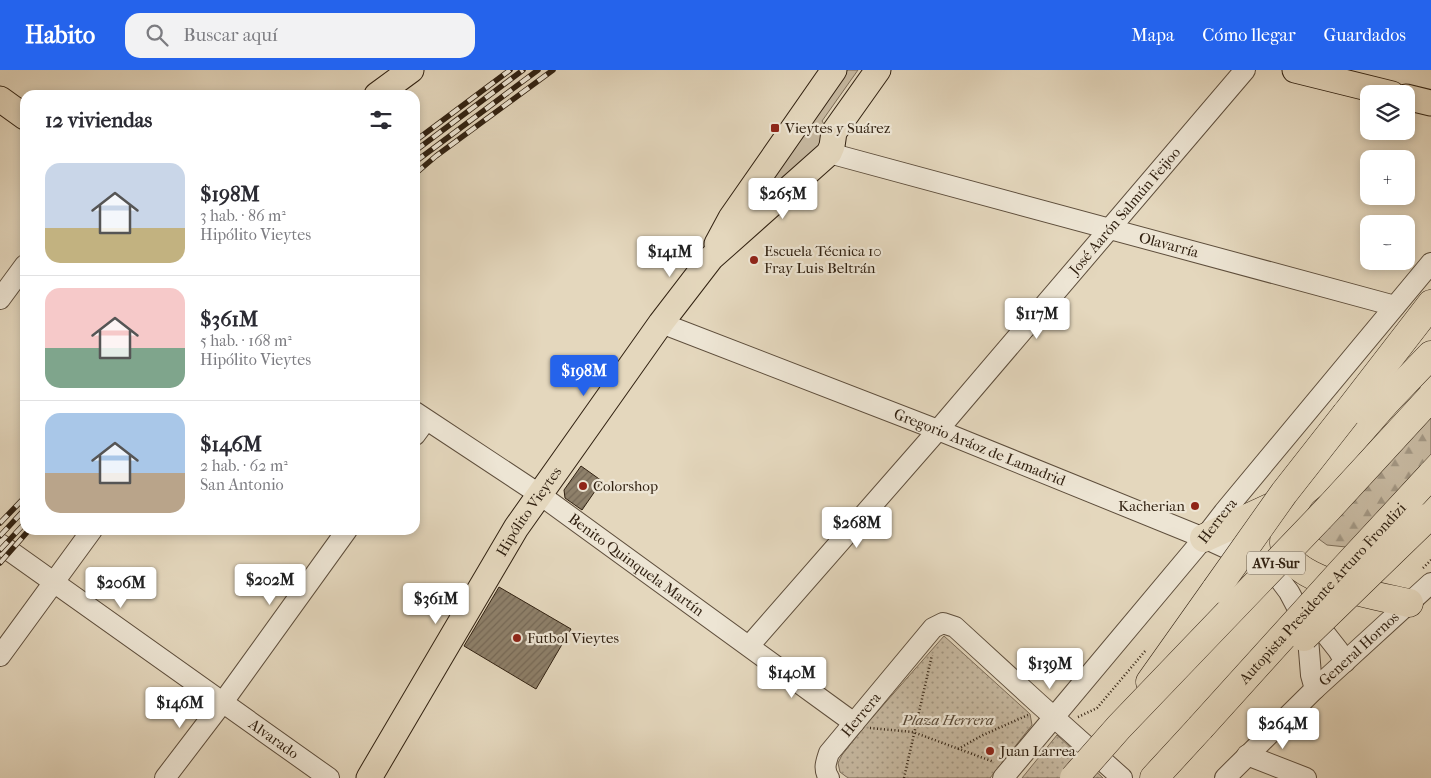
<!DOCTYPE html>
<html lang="es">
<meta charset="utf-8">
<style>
body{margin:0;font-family:"IM FELL French Canon",serif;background:#f2f2f3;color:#2b2b33;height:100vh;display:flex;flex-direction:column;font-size:19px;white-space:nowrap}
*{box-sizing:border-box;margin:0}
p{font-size:16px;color:#7c7c81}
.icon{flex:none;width:28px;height:28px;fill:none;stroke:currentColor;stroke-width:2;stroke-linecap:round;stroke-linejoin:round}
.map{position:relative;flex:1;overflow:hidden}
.side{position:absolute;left:20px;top:20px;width:400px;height:445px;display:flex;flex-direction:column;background:#fff;border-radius:15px;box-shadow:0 2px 8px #0003}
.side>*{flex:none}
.controls{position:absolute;left:1360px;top:15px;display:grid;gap:10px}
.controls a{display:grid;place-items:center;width:55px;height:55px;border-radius:10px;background:#fff;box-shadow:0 2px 8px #0003;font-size:25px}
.price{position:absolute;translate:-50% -42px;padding:0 11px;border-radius:5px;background:#fff;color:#222;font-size:16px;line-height:32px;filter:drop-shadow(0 1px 2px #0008)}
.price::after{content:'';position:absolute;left:50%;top:30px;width:15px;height:11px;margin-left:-8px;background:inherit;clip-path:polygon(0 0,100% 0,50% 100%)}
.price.on{background:#2563eb;color:#fff}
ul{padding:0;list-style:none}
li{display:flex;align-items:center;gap:15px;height:125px;padding:0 25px}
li+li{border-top:1px solid #e1e1e2}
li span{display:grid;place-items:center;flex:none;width:140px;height:100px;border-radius:15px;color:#555}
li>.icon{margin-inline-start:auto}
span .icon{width:60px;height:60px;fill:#fffc;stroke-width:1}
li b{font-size:21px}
h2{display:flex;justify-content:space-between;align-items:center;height:60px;padding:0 25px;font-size:21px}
header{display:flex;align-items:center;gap:30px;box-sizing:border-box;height:70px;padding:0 25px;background:#2563eb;color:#fff}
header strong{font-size:24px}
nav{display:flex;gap:28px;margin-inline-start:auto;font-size:18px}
.search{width:350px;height:45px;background:#f2f2f3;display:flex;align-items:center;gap:12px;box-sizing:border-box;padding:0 18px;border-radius:15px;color:#7c7c81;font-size:19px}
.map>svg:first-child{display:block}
</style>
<header>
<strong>Habito</strong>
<div class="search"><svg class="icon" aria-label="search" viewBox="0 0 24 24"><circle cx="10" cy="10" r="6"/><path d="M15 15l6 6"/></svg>Buscar aquí</div>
<nav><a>Mapa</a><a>Cómo llegar</a><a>Guardados</a></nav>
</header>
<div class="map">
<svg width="1431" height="708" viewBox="0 0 1431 708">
<defs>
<pattern id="forest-firs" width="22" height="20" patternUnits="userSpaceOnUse" patternTransform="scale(1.25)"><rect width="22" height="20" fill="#c6b8a0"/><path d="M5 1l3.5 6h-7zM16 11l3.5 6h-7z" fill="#a19581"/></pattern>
<pattern id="park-dots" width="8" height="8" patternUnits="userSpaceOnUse" patternTransform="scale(1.25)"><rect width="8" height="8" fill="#c6b8a0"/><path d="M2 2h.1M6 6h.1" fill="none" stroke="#a19581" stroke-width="1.8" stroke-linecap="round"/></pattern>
<pattern id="building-hatch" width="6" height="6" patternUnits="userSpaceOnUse" patternTransform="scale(1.25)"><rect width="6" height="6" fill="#8e806a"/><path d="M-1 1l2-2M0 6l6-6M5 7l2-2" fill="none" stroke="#756856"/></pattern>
</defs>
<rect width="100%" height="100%" fill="#e4d7bd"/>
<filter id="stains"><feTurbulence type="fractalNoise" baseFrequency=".004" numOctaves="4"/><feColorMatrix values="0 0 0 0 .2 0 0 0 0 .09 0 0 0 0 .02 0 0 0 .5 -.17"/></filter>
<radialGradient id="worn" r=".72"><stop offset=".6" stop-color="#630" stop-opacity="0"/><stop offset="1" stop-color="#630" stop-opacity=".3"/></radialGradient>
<polygon fill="#c6b8a0" stroke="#7c6c58" points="845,0 858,0 822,51 827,59 822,78 752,137"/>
<polygon fill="url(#forest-firs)" stroke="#7c6c58" points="1431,342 1431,384 1346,477 1327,475 1316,467"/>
<g fill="url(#park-dots)" stroke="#7c6c58">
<polygon points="944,566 1030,644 1032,655 990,708 848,708 840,702 838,693 842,685 864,657"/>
<polygon points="1057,665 1103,708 1022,708"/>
</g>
<g fill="url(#building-hatch)" stroke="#312111">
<polygon points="581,396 602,411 582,440 565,428 564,420"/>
<polygon points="499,517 571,559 536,619 464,576"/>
</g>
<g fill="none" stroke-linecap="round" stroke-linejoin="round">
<defs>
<g id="minor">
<path id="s1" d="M829 83 1395 236"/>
<polyline points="0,229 25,195"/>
<path id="s2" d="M661 253 938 360 1204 468 1250 489 1267 499 1280 510 1289 522 1307 556 1311 605 1315 619"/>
<path id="s3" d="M415 342 539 424 854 653"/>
<polyline points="415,365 426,350"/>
<path id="s4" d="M0 474 329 708"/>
<polyline points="1309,543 1338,580 1345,592"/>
<path id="s5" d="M749 576 938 360 1245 0"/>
<polyline points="0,586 92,460"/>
<polyline points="1247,685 1306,708"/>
<polyline points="165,708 223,632 347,460"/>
<path id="s6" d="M829 708C823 699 826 692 829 683L933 558 943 553 955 557 1038 633 1122 708"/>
<path id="s7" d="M1003 708 1204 468 1224 442 1431 193"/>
<path id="s8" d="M1225 708 1315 619 1431 513"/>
</g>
<g id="major">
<polyline points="1295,0 1392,24"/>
<polyline points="377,25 411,0"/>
<polyline points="1406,27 1431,33"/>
<polyline points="0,29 25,47"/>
<polyline points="717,174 731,148 834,0"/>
<path id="s9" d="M369 708 516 458 661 253 711 188 829 83 832 76 834 62 878 0"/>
</g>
<g id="highway">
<polyline points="1346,344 1431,234"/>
<path d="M1302 423C1294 434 1287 447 1285 461 1285 465 1284 469 1284 473 1286 512 1378 526 1409 533"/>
<polyline points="1204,468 1302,423 1318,410 1386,332 1431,285"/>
<polyline points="1150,612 1216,519"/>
<polyline points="1154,708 1200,658"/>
</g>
</defs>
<use href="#minor" stroke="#5e4e3c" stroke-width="22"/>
<use href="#major" stroke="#312111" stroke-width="27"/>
<use href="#highway" stroke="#312111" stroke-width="29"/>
<g stroke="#312111" stroke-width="2.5" stroke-dasharray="1 2.5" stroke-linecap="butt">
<polyline points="1423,498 1431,490"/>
<polyline points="1078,647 1097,638 1146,580"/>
<polyline points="870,658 913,662 994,692"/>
<polyline points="958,679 983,665 1028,645"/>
<polyline points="904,708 932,585"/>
</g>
<use href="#minor" stroke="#ede5d4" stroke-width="20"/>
<use href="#major" stroke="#e4d7bd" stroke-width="25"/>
<use href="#highway" stroke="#e4d7bd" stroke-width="28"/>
<defs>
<g id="rail">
<polyline points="415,71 510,0"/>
<polyline points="415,81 523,0"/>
<polyline points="415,92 538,0"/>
<polyline points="415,104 436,86 553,0"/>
<polyline points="0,453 25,427"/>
<polyline points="0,466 25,439"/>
<polyline points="0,480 25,453"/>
<polyline points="0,493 29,460"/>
</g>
</defs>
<use href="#rail" stroke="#312111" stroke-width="5.5"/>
<use href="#rail" stroke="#ede5d4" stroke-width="4" stroke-dasharray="11" stroke-linecap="butt"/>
<defs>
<g id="highway-bridge">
<polyline points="1216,519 1284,423 1346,344"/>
<polyline points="1304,567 1427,448"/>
<path id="s10" d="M1200 658 1343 500 1431 405"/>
<polyline points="1074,708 1119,657 1328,439 1431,327"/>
</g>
</defs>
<use href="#highway-bridge" stroke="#312111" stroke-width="29" stroke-linecap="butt"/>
<use href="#highway-bridge" stroke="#e4d7bd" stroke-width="28"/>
</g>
<g fill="#8f2418" stroke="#ede5d4" stroke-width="2">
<rect x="770" y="53" width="10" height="10" rx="2.5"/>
<circle cx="754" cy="190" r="5"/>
<circle cx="583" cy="416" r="5"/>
<circle cx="1195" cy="436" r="5"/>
<circle cx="517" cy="568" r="5"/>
<circle cx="990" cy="681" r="5"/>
</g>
<g text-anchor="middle" stroke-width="4.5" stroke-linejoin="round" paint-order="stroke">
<rect fill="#ede5d4" stroke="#695c4c" stroke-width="1" x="1247" y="481.5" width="58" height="23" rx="4"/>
<g font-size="14" font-weight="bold" fill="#312111">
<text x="1276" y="498">AV1-Sur</text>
</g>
<g font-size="15" fill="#312111" stroke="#ede5d4" text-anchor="start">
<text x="785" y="63">Vieytes y Suárez</text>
<text x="764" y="186">Escuela Técnica 10<tspan x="764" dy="17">Fray Luis Beltrán</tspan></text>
<text x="593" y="421">Colorshop</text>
<text x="1185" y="441" text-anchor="end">Kacherian</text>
<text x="527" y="573">Futbol Vieytes</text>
<text x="1000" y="686">Juan Larrea</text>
</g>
<g font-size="15" fill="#312111" stroke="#ede5d4">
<text dy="5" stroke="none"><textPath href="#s5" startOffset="575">José Aarón Salmún Feijoo</textPath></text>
<text dy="5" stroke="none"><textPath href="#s1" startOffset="352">Olavarría</textPath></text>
<text dy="5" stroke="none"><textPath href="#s2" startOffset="342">Gregorio Aráoz de Lamadrid</textPath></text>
<text dy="5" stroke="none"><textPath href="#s9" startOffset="311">Hipólito Vieytes</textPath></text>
<text dy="5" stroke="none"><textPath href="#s7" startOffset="335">Herrera</textPath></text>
<text dy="5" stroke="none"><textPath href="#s3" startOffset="269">Benito Quinquela Martín</textPath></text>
<text dy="5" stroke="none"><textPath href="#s10" startOffset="182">Autopista Presidente Arturo Frondizi</textPath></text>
<text dy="5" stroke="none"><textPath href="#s8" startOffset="186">General Hornos</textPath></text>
<text dy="5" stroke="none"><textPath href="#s6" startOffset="76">Herrera</textPath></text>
<text dy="5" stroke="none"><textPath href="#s4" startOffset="336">Alvarado</textPath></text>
</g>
<g font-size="15" font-style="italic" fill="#564735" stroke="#ede5d4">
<text x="948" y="655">Plaza Herrera</text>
</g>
</g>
<rect width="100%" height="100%" filter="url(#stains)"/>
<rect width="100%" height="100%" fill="url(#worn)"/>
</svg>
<div class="controls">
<a><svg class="icon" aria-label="layers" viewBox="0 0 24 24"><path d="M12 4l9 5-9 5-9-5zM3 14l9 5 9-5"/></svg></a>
<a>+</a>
<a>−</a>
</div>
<b class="price" style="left:783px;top:150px">$265M</b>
<b class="price" style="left:670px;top:208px">$141M</b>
<b class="price" style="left:1037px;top:270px">$117M</b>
<b class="price on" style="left:584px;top:327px">$198M</b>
<b class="price" style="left:857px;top:479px">$268M</b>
<b class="price" style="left:270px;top:536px">$202M</b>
<b class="price" style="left:121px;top:539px">$206M</b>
<b class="price" style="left:436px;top:555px">$361M</b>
<b class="price" style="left:1050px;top:620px">$139M</b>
<b class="price" style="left:792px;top:629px">$140M</b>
<b class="price" style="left:180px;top:659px">$146M</b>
<b class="price" style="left:1283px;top:680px">$264M</b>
<section class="side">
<h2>12 viviendas<svg class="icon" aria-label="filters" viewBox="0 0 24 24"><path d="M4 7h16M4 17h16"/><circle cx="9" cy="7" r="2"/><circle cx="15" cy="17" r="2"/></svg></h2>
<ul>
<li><span style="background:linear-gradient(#c9d6e8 65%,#c2b280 0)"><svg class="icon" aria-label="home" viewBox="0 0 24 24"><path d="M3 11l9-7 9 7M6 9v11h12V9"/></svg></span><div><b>$198M</b><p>3 hab. · 86 m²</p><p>Hipólito Vieytes</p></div></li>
<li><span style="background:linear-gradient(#f6c9c9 60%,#7fa58c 0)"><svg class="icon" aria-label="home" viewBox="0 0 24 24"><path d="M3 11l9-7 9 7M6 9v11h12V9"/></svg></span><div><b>$361M</b><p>5 hab. · 168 m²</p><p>Hipólito Vieytes</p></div></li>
<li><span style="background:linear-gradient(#a9c7e8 60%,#b9a48a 0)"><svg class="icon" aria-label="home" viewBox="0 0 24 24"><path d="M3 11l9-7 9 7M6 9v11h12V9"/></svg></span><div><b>$146M</b><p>2 hab. · 62 m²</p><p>San Antonio</p></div></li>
</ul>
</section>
</div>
